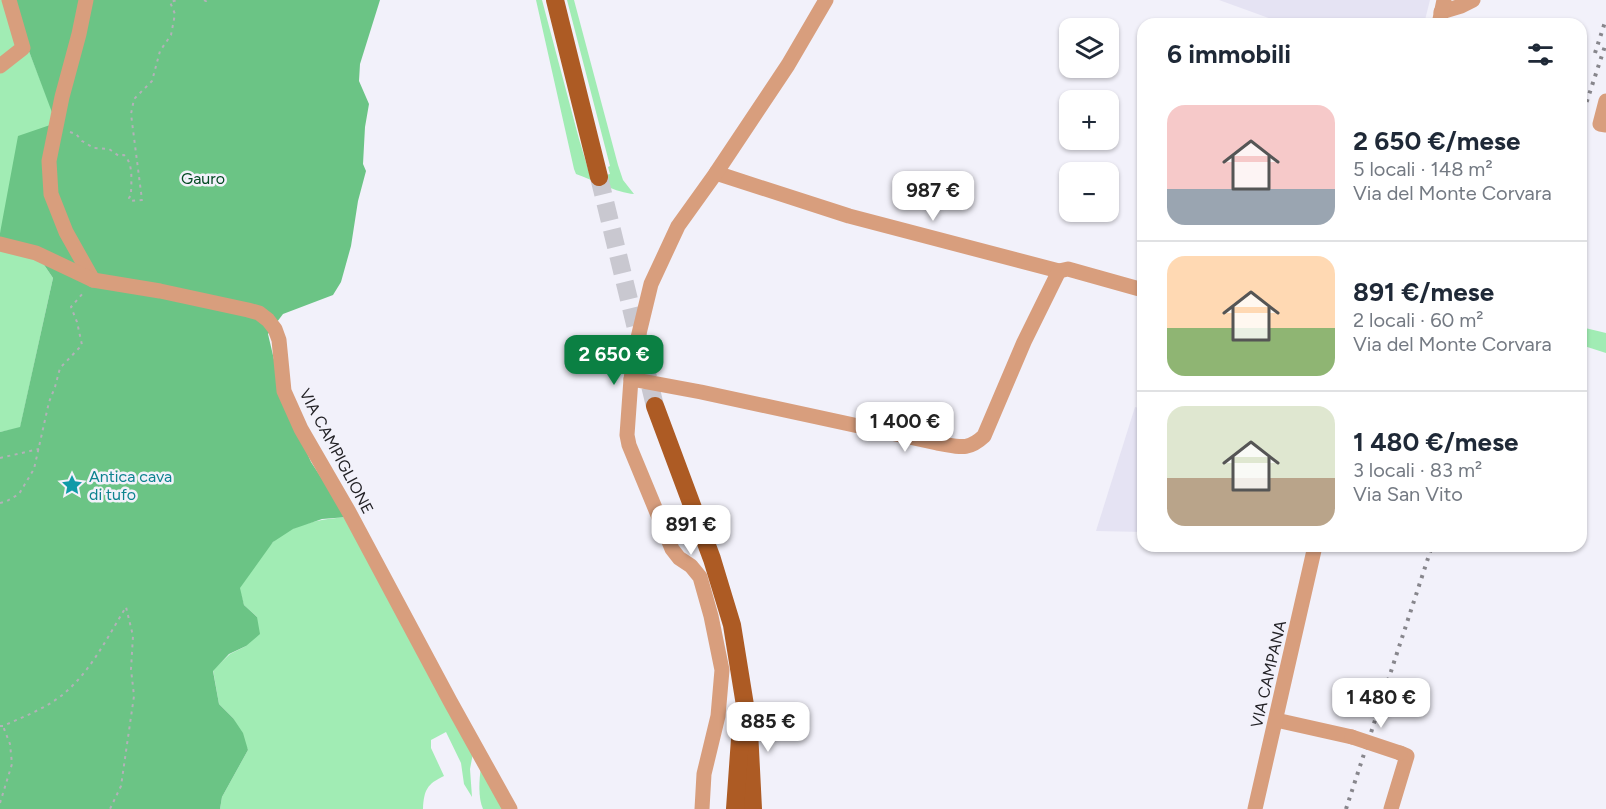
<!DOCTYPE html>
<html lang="it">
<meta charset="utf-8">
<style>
body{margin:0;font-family:Figtree,sans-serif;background:#f6f6f7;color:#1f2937;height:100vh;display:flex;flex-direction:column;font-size:22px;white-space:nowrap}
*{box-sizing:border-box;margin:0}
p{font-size:20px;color:#747a83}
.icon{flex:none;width:33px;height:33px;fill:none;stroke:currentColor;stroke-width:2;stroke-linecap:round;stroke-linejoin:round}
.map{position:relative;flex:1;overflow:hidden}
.sheet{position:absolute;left:1137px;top:18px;width:450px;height:534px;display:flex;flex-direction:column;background:#fff;border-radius:18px;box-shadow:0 2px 4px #0004}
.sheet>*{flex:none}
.fabs{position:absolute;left:1059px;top:18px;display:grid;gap:12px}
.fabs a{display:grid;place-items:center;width:60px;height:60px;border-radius:12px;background:#fff;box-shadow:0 2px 4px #0004;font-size:30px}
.price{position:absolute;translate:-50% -51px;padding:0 14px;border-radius:12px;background:#fff;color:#222;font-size:20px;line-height:39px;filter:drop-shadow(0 2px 3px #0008)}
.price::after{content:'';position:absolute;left:50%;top:36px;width:18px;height:14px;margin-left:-9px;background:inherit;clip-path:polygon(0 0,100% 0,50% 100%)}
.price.on{background:#0b8043;color:#fff}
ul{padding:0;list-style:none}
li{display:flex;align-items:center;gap:18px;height:150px;padding:0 30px}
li+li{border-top:2px solid #e0e1e3}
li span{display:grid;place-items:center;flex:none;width:168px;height:120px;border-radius:18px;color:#555}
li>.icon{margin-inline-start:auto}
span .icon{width:72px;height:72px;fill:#fffc;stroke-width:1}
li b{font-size:26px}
h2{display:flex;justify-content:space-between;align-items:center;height:72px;padding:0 30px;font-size:26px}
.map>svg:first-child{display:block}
</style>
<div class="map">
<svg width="1606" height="809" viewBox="0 0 1606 809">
<rect width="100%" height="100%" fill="#f2f1fa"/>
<g fill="#e5e3f3">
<polygon points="1219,0 1430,0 1424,24 1285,24"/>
<polygon points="1135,407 1143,409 1143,532 1096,531"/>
</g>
<g fill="#a1ecb4">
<polygon points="0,0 14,0 27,46 57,123 0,233"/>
<path d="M536 0H542L579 139 591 179 610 174 608 167 610 166 567 0H574L618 165 623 180 634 194C617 193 593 180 576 174L574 169Z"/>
<polygon points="0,244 36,253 53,278 20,428 0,432"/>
<polygon points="1581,327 1606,333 1606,353 1581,345"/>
<path d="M348 517 473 753 470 769 472 797 464 784 461 763 446 732 431 740V748L444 776C427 784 424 790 423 809H220L222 797 248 750 233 718 219 704 213 670 230 654 246 646 257 617 244 605 239 588C249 575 262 553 273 542 293 523 322 519 348 517Z"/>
<path d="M481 767 504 809H483C478 798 479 780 481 767Z"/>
</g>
<polygon fill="#6bc485" points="14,0 380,0 360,64 359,81 369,104 365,127 363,164 366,171 358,201 351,246 341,282 333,295 283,314 268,334 283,398 311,462 347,517 322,519 293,529 273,542 240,588 244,605 257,617 260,634 246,646 229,654 213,671 219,704 233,718 243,733 248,750 222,797 220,809 0,809 0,432 20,427 53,278 36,253 0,244 0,233 18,136 56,123 27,46"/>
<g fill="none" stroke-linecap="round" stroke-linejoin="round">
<polyline stroke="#c9c8d0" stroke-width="18" stroke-dasharray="18 9" stroke-linecap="butt" points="599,177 655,406"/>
<g stroke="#b2b1b8" stroke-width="2" stroke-dasharray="3 4.5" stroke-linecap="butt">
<polyline points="204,0 206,1 207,0"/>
<path d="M70 132 76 134 82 141 94 148 109 149 119 156 124 155C134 164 131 182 131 195L129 198 130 201 142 200 131 114 134 99 152 81 160 51 171 35 175 14 170 2 178 0"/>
<polyline points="0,458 39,449"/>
<polyline points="0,503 7,501 19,494 34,469 49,402 55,387 60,368 82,345 77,322 71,307 84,292"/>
<path d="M0 726H3C23 717 44 709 61 696 90 673 107 638 126 607L133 636 131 669 134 696 121 786 110 809"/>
<polyline points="0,803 12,764 10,744 3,726"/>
</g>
<g stroke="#d89e7d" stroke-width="15">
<polyline points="86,0 79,34 62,97 49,161 51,194 66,232 93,280"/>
<polyline points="1441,12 1461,6 1473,0"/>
<polyline points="1439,24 1444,0"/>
<polyline points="0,66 23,48 9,0"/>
<polyline points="1606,101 1600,124 1606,125"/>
<polyline points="716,173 849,216 1059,271 1068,269 1143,290"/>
<polyline points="0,244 36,253 93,280 160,291 248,310 259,313 268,320 275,329 279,340 284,391 301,429 349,512 450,701 510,809"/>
<path d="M631 379 701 392 937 443C958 446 967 452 984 436L1024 342 1059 271"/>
<polyline points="1276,720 1352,737"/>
<polyline points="702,809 704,774 718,716 722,670 711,616 700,577 691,566 679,558 672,549 629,445 627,435 631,379 636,346 651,284 678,226 716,173 788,65 826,0"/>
<polyline points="1255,809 1315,546"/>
<polyline points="1391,809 1407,756 1400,753"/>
</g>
<g stroke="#ad5b24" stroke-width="18">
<polyline points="555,0 599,177"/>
<polyline points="655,406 712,559 732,625 749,730 753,809"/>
<polyline points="735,809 740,739"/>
</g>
<g stroke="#87868c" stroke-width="4" stroke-dasharray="3 6" stroke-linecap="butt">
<polyline points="1595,53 1606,19"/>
<polyline points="1581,119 1606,43"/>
<polyline points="1346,809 1432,546"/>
</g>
<polyline stroke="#d89e7d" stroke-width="15" points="1352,737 1400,753"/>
</g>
<defs>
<symbol id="sight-bare" viewBox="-9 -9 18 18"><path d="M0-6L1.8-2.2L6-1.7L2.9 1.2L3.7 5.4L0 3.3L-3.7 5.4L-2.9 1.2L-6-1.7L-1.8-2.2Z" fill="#0f9aa8" stroke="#f2f1fa" stroke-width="2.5" paint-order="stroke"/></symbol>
</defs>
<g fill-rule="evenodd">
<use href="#sight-bare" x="57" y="470" width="30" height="30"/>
</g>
<g text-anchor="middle" stroke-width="5" stroke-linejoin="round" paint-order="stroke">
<g font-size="16" fill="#034a22" stroke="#f2f1fa">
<text x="203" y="184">Gauro</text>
</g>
<g font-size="16" fill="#232226" stroke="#f2f1fa">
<text transform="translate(337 451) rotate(62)" y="6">VIA CAMPIGLIONE</text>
<text transform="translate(1268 674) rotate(-77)" y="6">VIA CAMPANA</text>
</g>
<g font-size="16" fill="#0d838f" stroke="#f2f1fa" text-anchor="start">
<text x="89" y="482">Antica cava<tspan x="89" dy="18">di tufo</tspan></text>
</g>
</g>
</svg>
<div class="fabs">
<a><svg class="icon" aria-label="layers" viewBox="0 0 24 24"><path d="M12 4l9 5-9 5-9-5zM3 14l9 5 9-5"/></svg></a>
<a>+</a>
<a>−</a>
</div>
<b class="price" style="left:933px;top:222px">987 €</b>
<b class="price on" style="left:614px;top:386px">2 650 €</b>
<b class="price" style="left:905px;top:453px">1 400 €</b>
<b class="price" style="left:691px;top:556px">891 €</b>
<b class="price" style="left:1381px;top:729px">1 480 €</b>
<b class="price" style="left:768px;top:753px">885 €</b>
<section class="sheet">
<h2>6 immobili<svg class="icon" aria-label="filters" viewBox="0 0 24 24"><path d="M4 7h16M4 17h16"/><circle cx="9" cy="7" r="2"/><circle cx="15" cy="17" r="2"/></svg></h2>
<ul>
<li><span style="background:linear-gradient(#f6c9c9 70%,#9aa5b1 0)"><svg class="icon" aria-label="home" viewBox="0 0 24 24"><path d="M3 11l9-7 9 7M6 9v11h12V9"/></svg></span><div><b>2 650 €/mese</b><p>5 locali · 148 m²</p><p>Via del Monte Corvara</p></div></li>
<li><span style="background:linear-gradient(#ffd9b3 60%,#8fb573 0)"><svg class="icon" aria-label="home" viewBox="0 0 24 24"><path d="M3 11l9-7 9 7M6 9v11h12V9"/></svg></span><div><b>891 €/mese</b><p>2 locali · 60 m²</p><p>Via del Monte Corvara</p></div></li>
<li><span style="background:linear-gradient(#dfe7d0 60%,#b9a48a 0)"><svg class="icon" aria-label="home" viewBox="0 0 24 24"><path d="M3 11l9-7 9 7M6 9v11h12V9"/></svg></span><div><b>1 480 €/mese</b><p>3 locali · 83 m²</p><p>Via San Vito</p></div></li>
</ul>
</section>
</div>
